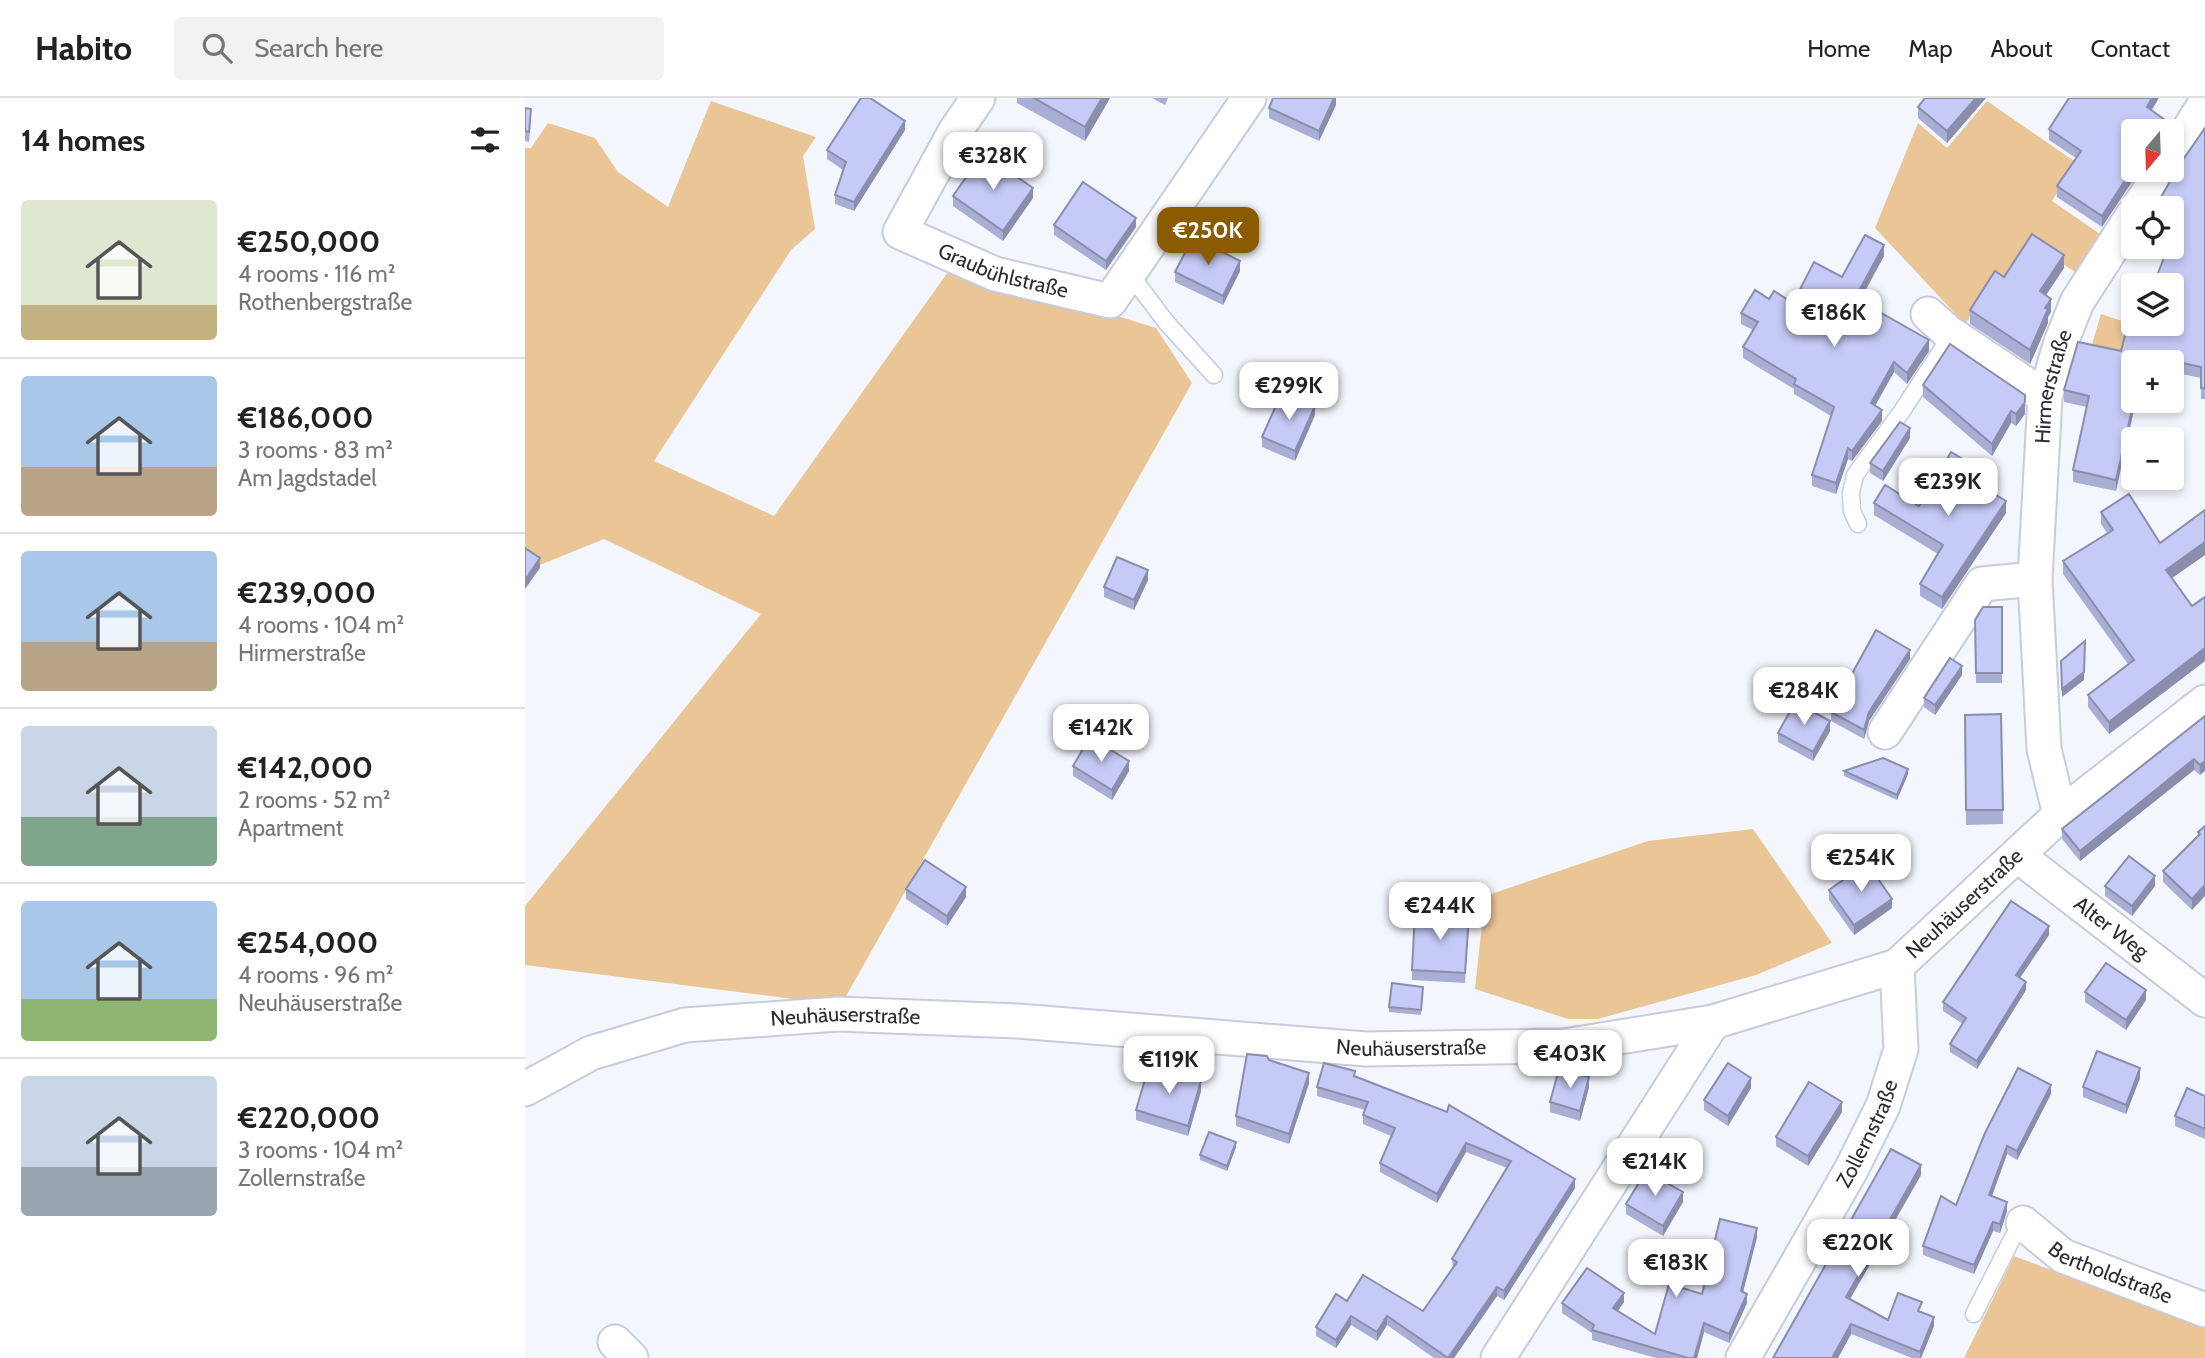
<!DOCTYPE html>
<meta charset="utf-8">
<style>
body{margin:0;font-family:Cabin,sans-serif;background:#f2f2f2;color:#222;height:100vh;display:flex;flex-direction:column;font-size:26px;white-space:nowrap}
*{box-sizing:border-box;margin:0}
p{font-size:23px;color:#767676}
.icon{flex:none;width:38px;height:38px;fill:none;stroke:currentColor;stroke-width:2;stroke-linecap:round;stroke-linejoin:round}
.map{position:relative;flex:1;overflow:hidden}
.sheet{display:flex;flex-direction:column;background:#fff;width:525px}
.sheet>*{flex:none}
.needle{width:46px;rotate:199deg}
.fabs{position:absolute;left:1596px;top:21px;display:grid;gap:14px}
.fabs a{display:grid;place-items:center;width:63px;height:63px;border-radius:7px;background:#fff;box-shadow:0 4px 10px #0003;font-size:35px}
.price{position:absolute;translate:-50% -60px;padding:0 16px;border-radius:14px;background:#fff;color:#222;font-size:23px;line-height:46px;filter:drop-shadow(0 2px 4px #0008)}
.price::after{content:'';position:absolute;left:50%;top:42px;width:21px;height:16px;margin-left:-10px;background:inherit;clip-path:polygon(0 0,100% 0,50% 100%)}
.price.current{background:#8b5b01;color:#fff}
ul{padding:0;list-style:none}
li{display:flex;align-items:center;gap:21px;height:175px;padding:0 21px}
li+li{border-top:2px solid #e0e0e0}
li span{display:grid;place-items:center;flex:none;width:196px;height:140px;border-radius:7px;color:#555}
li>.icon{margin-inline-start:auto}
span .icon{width:84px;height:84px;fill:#fffc;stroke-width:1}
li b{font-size:30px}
h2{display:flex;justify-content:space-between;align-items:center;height:84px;padding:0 21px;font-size:30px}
header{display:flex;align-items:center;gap:42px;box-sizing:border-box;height:98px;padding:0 35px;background:#fff;border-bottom:2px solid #e0e0e0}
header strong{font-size:33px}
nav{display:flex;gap:38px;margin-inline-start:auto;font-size:24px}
.search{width:490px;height:63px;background:#f2f2f2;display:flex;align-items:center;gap:18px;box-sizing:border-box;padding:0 24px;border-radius:7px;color:#767676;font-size:26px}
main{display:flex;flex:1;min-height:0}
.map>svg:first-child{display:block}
</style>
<header>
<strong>Habito</strong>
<div class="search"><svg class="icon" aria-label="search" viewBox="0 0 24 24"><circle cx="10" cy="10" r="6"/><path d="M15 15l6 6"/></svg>Search here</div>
<nav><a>Home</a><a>Map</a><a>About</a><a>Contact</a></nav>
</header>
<main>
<section class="sheet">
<h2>14 homes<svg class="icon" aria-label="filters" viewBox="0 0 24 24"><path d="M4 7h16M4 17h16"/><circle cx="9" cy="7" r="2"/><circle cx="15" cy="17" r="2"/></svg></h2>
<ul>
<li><span style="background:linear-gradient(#dfe7d0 75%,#c2b280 0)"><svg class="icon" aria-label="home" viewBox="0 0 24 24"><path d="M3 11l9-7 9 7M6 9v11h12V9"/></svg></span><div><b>€250,000</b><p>4 rooms · 116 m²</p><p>Rothenbergstraße</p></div></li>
<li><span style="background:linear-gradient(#a9c7e8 65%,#b9a48a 0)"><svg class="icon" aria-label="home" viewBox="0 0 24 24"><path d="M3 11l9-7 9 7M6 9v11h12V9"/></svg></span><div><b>€186,000</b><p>3 rooms · 83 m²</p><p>Am Jagdstadel</p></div></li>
<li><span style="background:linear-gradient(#a9c7e8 65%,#b9a48a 0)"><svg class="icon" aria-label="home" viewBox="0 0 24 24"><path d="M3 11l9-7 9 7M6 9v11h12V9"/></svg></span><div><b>€239,000</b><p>4 rooms · 104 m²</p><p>Hirmerstraße</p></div></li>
<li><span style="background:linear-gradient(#c9d6e8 65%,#7fa58c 0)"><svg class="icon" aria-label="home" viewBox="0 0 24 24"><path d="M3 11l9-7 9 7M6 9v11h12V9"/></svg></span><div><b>€142,000</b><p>2 rooms · 52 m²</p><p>Apartment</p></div></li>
<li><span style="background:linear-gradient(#a9c7e8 70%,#8fb573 0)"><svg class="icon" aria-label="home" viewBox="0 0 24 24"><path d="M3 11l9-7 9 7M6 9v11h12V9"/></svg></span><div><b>€254,000</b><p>4 rooms · 96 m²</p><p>Neuhäuserstraße</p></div></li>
<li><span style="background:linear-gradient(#c9d6e8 65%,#9aa5b1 0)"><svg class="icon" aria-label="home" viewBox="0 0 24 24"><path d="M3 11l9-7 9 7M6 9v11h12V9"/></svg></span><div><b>€220,000</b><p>3 rooms · 104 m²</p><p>Zollernstraße</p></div></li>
</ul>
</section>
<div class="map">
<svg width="1680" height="1260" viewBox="0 0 1680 1260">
<rect width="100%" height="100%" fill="#f4f6fd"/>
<g fill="#eac595">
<polygon points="186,3 291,39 278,58 290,131 266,152 129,363 249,418 428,167 631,230 667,285 316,907 0,867 0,808 236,516 79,441 0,473 0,50 6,50 23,25 70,40 93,74 143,109"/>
<polygon points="1462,3 1552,65 1527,103 1575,136 1550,174 1506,145 1479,185 1471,181 1440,226 1350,130 1393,25 1422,50"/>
<polygon points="1576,216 1606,226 1597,260 1565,253"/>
<polygon points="1228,731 1307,845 1231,877 1073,921 1043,921 950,891 960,798 1123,743"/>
<polygon points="1489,1158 1680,1230 1680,1260 1439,1260"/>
</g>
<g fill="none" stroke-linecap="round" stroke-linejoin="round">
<defs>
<g id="lane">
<polyline points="604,175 641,224 689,277"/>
<polyline points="1333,426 1327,413 1326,395 1330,377 1377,313 1427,236"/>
<polyline points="1449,1216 1487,1141 1498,1125"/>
</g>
<g id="street">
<path id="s1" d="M453 0 431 32 375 134 470 176 585 203 724 0"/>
<polyline points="1647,58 1680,6"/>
<polyline points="1613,110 1638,72"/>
<polyline points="1403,216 1423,234 1520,299"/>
<polyline points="1360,634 1457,486 1510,481"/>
<path id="s2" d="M1535 717 1519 651 1510 481 1520 299 1535 247 1552 204 1608 117"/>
<path id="s3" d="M1492 757 1680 902"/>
<path id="s4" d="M0 991 66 955 160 927 313 916 493 923 841 951 1039 948 1188 924 1372 868 1535 717 1680 604"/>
<path id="s5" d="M1498 1125 1538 1158 1680 1212"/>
<polyline points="90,1244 106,1260"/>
<polyline points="973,1260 1188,924"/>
<path id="s6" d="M1218 1260 1326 1072 1358 1008 1376 951 1372 868"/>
</g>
</defs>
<use href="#lane" stroke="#c8cbdd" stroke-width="19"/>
<use href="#street" stroke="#c8cbdd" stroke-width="37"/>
<use href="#lane" stroke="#fff" stroke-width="16"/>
<use href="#street" stroke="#fff" stroke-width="33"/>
</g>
<g fill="#a9aed4">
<polygon points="492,0 585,0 560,43 492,5"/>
<polygon points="627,0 643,0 640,7"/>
<polygon points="811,0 811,7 794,43 744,20 744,10"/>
<polygon points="1461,0 1422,45 1393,20 1393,9"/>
<polygon points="0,10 6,21 4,44 0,43"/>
<polygon points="1627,12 1640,22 1640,33 1608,33 1577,129 1532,99 1532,88 1551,60 1524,42 1524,31"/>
<polygon points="1680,30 1680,301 1676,301 1676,280 1647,274 1647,264 1608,264 1591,393 1548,384 1548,372 1562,309 1539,304 1539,292 1596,253 1630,183 1653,121 1647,117 1647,110 1636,110 1636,99"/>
<polygon points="380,32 329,113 310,106 310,97 318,72 302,61 302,52"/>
<polygon points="428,98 508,100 478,143 428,108"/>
<polygon points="529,127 611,129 581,172 529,137"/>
<polygon points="1359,158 1335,203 1404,253 1382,286 1369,274 1350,307 1357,323 1327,363 1323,361 1311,396 1287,388 1287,377 1306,318 1269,296 1269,291 1218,260 1218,249 1228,232 1216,226 1216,215 1244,201 1268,205"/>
<polygon points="1539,170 1521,197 1526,214 1523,219 1523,225 1505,266 1445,226 1445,212 1479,179"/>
<polygon points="715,173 698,207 650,184 650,174"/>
<polygon points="1398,287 1500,316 1491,328 1486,325 1467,358 1398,299"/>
<polygon points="790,317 770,363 737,349 737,339"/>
<polygon points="1385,340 1358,383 1345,375 1345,365"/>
<polygon points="1453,383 1451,385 1481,415 1417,511 1395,498 1395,486 1413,456 1349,417 1349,405 1394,408"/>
<polygon points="1576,414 1635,445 1680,457 1647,480 1667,508 1680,499 1680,563 1584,636 1563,609 1563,597 1603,566 1538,476 1538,463 1582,435 1576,426"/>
<polygon points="623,482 609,512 579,499 579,489"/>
<polygon points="1477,509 1477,585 1451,585 1450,522"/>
<polygon points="1385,561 1344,623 1339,641 1306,623 1306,614"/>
<polygon points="1437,577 1410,617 1399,609 1399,600"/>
<polygon points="1476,616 1478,726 1441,727 1440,617"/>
<polygon points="1680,618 1675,677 1669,672 1555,763 1537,741 1537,731"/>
<polygon points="1305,633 1288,663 1253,644 1253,635"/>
<polygon points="548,668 604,673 587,702 548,678"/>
<polygon points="1319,673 1383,676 1372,702 1319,678"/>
<polygon points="1680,728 1667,812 1638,784 1638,773 1673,737 1673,734"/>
<polygon points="1580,788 1630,788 1607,818 1580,798"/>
<polygon points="381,791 441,799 422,828 381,801"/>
<polygon points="1304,792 1367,810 1329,837 1304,802"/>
<polygon points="944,827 940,885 887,882 887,872"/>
<polygon points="1524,837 1495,880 1501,892 1452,971 1425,954 1425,946 1438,926 1418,913 1418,904"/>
<polygon points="898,894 896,917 864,914 864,909"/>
<polygon points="1560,894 1621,902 1601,932 1560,904"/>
<polygon points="744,962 784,985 764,1046 711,1028 711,1018"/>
<polygon points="830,978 1050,1090 979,1202 972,1198 929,1260 909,1260 862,1227 852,1243 826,1227 811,1250 791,1238 791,1229 822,1203 898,1213 928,1170 927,1161 982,1070 941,1054 912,1105 855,1074 855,1065 866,1038 838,1026 838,1017 840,1012 792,998 792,989"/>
<polygon points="1615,980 1601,1016 1558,999 1558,989"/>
<polygon points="1064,989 1055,1023 1025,1014 1025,1004"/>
<polygon points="1226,990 1203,1028 1179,1012 1179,1002"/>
<polygon points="676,993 663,1038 611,1022 611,1012"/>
<polygon points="1526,996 1492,1062 1482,1056 1467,1098 1482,1113 1475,1135 1468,1133 1449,1176 1398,1157 1398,1148 1431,1107"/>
<polygon points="1680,998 1680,1041 1650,1028 1650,1018"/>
<polygon points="1317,1014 1283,1068 1251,1048 1251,1039"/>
<polygon points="711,1049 702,1073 675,1062 675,1057"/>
<polygon points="1396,1077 1325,1201 1363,1222 1397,1213 1397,1214 1409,1228 1396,1260 1387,1260 1326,1236 1313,1260 1248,1260"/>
<polygon points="1158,1104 1138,1138 1101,1116 1101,1106"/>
<polygon points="1232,1139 1218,1194 1222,1205 1204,1245 1179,1234 1172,1260 1131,1260 1067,1242 1067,1235 1037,1215 1037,1205 1099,1204 1093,1213 1130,1236 1177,1196"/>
</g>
<g fill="#8a8dac">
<polygon points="577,0 585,0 560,43 560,29"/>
<polygon points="809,0 811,0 811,7 794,43 794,33"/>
<polygon points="1451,0 1461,0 1422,45 1422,33"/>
<polygon points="1627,0 1634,0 1622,20 1622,9"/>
<polygon points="1640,22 1640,33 1632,33"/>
<polygon points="380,23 380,32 329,113 329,104"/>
<polygon points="1608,70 1608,72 1615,72 1577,129 1577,118"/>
<polygon points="508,90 508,100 478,143 478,133"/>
<polygon points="611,120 611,129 581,172 581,163"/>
<polygon points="1359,147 1359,158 1330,211 1330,200"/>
<polygon points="1539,157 1539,170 1515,206 1515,193"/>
<polygon points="715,163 715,173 698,207 698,198"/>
<polygon points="1526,201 1526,214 1523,219 1523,225 1505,266 1505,252 1520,210"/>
<polygon points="1404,242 1404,253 1382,286 1382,275"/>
<polygon points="1369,264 1369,274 1346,315 1346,305"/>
<polygon points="1500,297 1500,316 1491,328 1491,316"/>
<polygon points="1609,303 1611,303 1591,393 1591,382"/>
<polygon points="790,308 790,317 770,363 770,353"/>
<polygon points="1357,312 1357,323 1327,363 1327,353"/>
<polygon points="1486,313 1486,325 1467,358 1467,346"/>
<polygon points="1385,330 1385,340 1358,383 1358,373"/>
<polygon points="1323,350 1323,361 1311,396 1311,385"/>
<polygon points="1453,370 1453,383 1446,394 1446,382"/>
<polygon points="1481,403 1481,415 1417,511 1417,499"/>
<polygon points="1680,444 1680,457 1641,484 1641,472"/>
<polygon points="15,460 15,470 0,491 0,482"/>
<polygon points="623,472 623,482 609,512 609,502"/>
<polygon points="1560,543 1559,582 1537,599 1537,591"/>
<polygon points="1680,550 1680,563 1584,636 1584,624"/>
<polygon points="1385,552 1385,561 1344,623 1339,641 1339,632 1344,614"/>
<polygon points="1437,568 1437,577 1410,617 1410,607"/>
<polygon points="1305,623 1305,633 1288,663 1288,654"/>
<polygon points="1669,661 1669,672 1555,763 1555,753"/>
<polygon points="604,663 604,673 587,702 587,692"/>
<polygon points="1680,663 1680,673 1675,677 1675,667"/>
<polygon points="1383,671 1383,676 1372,702 1372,697"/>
<polygon points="1630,778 1630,788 1607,818 1607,808"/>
<polygon points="1680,787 1680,798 1667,812 1667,801"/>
<polygon points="441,789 441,799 422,828 422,818"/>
<polygon points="1367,801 1367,810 1329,837 1329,827"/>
<polygon points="1524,828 1524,837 1491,885 1491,877"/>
<polygon points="1501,884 1501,892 1452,971 1452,963"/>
<polygon points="1621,892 1621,902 1601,932 1601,922"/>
<polygon points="1615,970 1615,980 1601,1016 1601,1007"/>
<polygon points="784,975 784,985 764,1046 764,1036"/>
<polygon points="1064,979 1064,989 1055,1023 1055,1013"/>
<polygon points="1226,980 1226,990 1203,1028 1203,1018"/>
<polygon points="676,983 676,993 663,1038 663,1028"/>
<polygon points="1526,987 1526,996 1492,1062 1492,1053"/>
<polygon points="1317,1004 1317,1014 1283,1068 1283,1058"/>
<polygon points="711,1044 711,1049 702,1073 702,1068"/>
<polygon points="941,1045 941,1054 912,1105 912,1096"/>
<polygon points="1482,1048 1482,1056 1464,1106 1464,1097"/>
<polygon points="1396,1067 1396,1077 1321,1208 1321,1199"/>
<polygon points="1050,1081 1050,1090 979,1202 979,1193"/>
<polygon points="1158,1094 1158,1104 1138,1138 1138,1128"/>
<polygon points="1482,1104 1482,1113 1475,1135 1475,1126"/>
<polygon points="1468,1124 1468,1133 1449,1176 1449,1167"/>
<polygon points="1232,1130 1232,1139 1216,1202 1216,1193"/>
<polygon points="972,1189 972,1198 929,1260 923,1260"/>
<polygon points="1099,1195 1099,1204 1088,1219 1088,1210"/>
<polygon points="1222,1196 1222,1205 1204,1245 1204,1236"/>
<polygon points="826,1218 826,1227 811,1250 811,1242"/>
<polygon points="862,1218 862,1227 852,1243 852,1234"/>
<polygon points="1409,1219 1409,1228 1396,1260 1395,1260 1395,1254"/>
<polygon points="1179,1225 1179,1234 1172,1260 1169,1260"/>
<polygon points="1326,1226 1326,1236 1313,1260 1307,1260"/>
</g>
<g fill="#c5caf6" stroke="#8a8dac" stroke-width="2">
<polygon points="336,0 345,0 380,23 329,104 310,97 321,64 302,52"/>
<polygon points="509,0 577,0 560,29"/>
<polygon points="748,0 809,0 794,33 744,10"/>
<polygon points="1400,0 1451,0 1422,33 1393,9"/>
<polygon points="1544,0 1627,0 1622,9 1640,22 1632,33 1608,33 1608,70 1577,118 1532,88 1556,53 1524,31"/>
<polygon points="0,10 6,11 4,34 0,33"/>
<polygon points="1680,30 1680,290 1676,290 1676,269 1631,259 1630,264 1608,264 1609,303 1591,382 1548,372 1564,298 1539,292 1553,244 1596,253 1608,207 1608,226 1647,226 1647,187 1614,187 1617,177 1630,183 1643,149 1647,149 1647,139 1657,111 1636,99 1657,63"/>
<polygon points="458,55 508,90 478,133 428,98"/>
<polygon points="558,84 611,120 581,163 529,127"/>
<polygon points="1507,136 1539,157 1515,193 1526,201 1520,210 1523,211 1505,252 1445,212 1470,173 1479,179"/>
<polygon points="1340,137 1359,147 1330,200 1404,242 1382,275 1369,264 1346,305 1357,312 1327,353 1323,350 1311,385 1287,377 1309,309 1269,286 1271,281 1218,249 1233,224 1216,215 1230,192 1244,201 1249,193 1268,205 1289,164 1317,179"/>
<polygon points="668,139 715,163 698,198 650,174"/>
<polygon points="1425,246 1500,297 1500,304 1491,316 1486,313 1467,346 1398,287"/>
<polygon points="757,294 790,308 770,353 737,339"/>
<polygon points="1375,324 1385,330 1358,373 1345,365"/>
<polygon points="1426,354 1453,370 1446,382 1481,403 1417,499 1395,486 1418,447 1349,405 1360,387 1394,408"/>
<polygon points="1604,396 1635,445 1680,412 1680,444 1641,472 1667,508 1680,499 1680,550 1584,624 1563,597 1609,562 1538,463 1588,432 1576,414"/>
<polygon points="0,450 15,460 0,482"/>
<polygon points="592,459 623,472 609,502 579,489"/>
<polygon points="1458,509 1477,509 1477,575 1451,575 1450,522"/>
<polygon points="1351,532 1385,552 1344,614 1339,632 1306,614"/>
<polygon points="1560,543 1559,574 1537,591 1536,563"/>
<polygon points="1425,560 1437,568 1410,607 1399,600"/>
<polygon points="1270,604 1305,623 1288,654 1253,635"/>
<polygon points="1476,616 1478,712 1441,712 1440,617"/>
<polygon points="1680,618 1680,663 1675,667 1669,661 1555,753 1537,731"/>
<polygon points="565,639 604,663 587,692 548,668"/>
<polygon points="1358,660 1383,671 1372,697 1319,673"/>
<polygon points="1680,728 1680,787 1667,801 1638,773 1675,736 1673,734"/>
<polygon points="1604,758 1630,778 1607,808 1580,788"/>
<polygon points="400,762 441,789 422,818 381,791"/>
<polygon points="1342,765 1367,801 1329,827 1304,792"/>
<polygon points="1486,803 1524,828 1491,877 1501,884 1452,963 1425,946 1441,920 1418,904"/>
<polygon points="890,814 944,817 940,875 887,872"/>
<polygon points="1581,865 1621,892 1601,922 1560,894"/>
<polygon points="867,885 898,889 896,912 864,909"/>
<polygon points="1572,953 1615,970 1601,1007 1558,989"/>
<polygon points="722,956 742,958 744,962 784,975 764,1036 711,1018"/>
<polygon points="799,965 830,973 829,978 922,1014 924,1007 1050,1081 979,1193 972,1189 923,1260 862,1218 852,1234 826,1218 811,1242 791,1229 811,1196 822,1203 838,1177 898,1213 932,1164 927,1161 986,1063 941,1045 912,1096 855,1065 870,1030 838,1017 843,1004 792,989"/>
<polygon points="1203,965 1226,980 1203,1018 1179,1002"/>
<polygon points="624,968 676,983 663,1028 611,1012"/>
<polygon points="1493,970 1526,987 1492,1053 1482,1048 1464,1097 1482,1104 1475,1126 1468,1124 1449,1167 1398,1148 1416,1098 1431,1107 1460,1035"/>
<polygon points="1034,971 1064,979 1055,1013 1025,1004"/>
<polygon points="1284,984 1317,1004 1283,1058 1251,1039"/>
<polygon points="1662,990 1680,998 1680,1031 1650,1018"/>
<polygon points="684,1034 711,1044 702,1068 675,1057"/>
<polygon points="1366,1051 1396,1067 1321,1199 1363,1222 1373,1195 1397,1204 1393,1213 1409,1219 1395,1254 1326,1226 1307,1260 1248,1260"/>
<polygon points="1121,1073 1158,1094 1138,1128 1101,1106"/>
<polygon points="1195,1121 1232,1130 1216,1193 1222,1196 1204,1236 1179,1225 1169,1260 1163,1260 1067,1232 1069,1227 1037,1205 1062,1170 1099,1195 1088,1210 1130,1236 1144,1186 1177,1196"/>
</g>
<g text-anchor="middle" stroke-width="6" stroke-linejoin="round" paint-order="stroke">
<g font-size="21" fill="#2b2c33" stroke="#f4f6fd">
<text dy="7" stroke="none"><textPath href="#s1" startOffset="266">Graubühlstraße</textPath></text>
<text dy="7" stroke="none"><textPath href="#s2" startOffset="432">Hirmerstraße</textPath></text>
<text dy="7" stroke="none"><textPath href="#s4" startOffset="1489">Neuhäuserstraße</textPath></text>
<text dy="7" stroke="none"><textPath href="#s3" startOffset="119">Alter Weg</textPath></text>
<text dy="7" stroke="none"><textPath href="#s4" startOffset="334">Neuhäuserstraße</textPath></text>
<text dy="7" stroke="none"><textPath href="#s4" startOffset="901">Neuhäuserstraße</textPath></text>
<text dy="7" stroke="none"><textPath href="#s6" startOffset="257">Zollernstraße</textPath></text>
<text dy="7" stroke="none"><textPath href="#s5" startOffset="102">Bertholdstraße</textPath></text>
</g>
</g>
</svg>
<div class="fabs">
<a><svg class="needle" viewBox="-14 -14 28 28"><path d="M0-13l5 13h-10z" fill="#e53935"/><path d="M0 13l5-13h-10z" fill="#767676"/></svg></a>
<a><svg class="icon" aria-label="locate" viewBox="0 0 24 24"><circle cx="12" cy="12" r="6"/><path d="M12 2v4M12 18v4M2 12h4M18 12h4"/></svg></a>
<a><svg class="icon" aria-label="layers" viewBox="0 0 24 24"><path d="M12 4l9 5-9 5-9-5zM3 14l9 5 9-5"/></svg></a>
<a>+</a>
<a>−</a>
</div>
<b class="price" style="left:468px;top:94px">€328K</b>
<b class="price current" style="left:683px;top:169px">€250K</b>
<b class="price" style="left:1309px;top:251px">€186K</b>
<b class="price" style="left:764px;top:324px">€299K</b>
<b class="price" style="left:1423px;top:420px">€239K</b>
<b class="price" style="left:1279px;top:629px">€284K</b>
<b class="price" style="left:576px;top:666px">€142K</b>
<b class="price" style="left:1336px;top:796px">€254K</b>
<b class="price" style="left:915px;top:844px">€244K</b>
<b class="price" style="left:1045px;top:992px">€403K</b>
<b class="price" style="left:644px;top:998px">€119K</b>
<b class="price" style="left:1130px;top:1100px">€214K</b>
<b class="price" style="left:1333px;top:1181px">€220K</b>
<b class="price" style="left:1151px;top:1201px">€183K</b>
</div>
</main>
